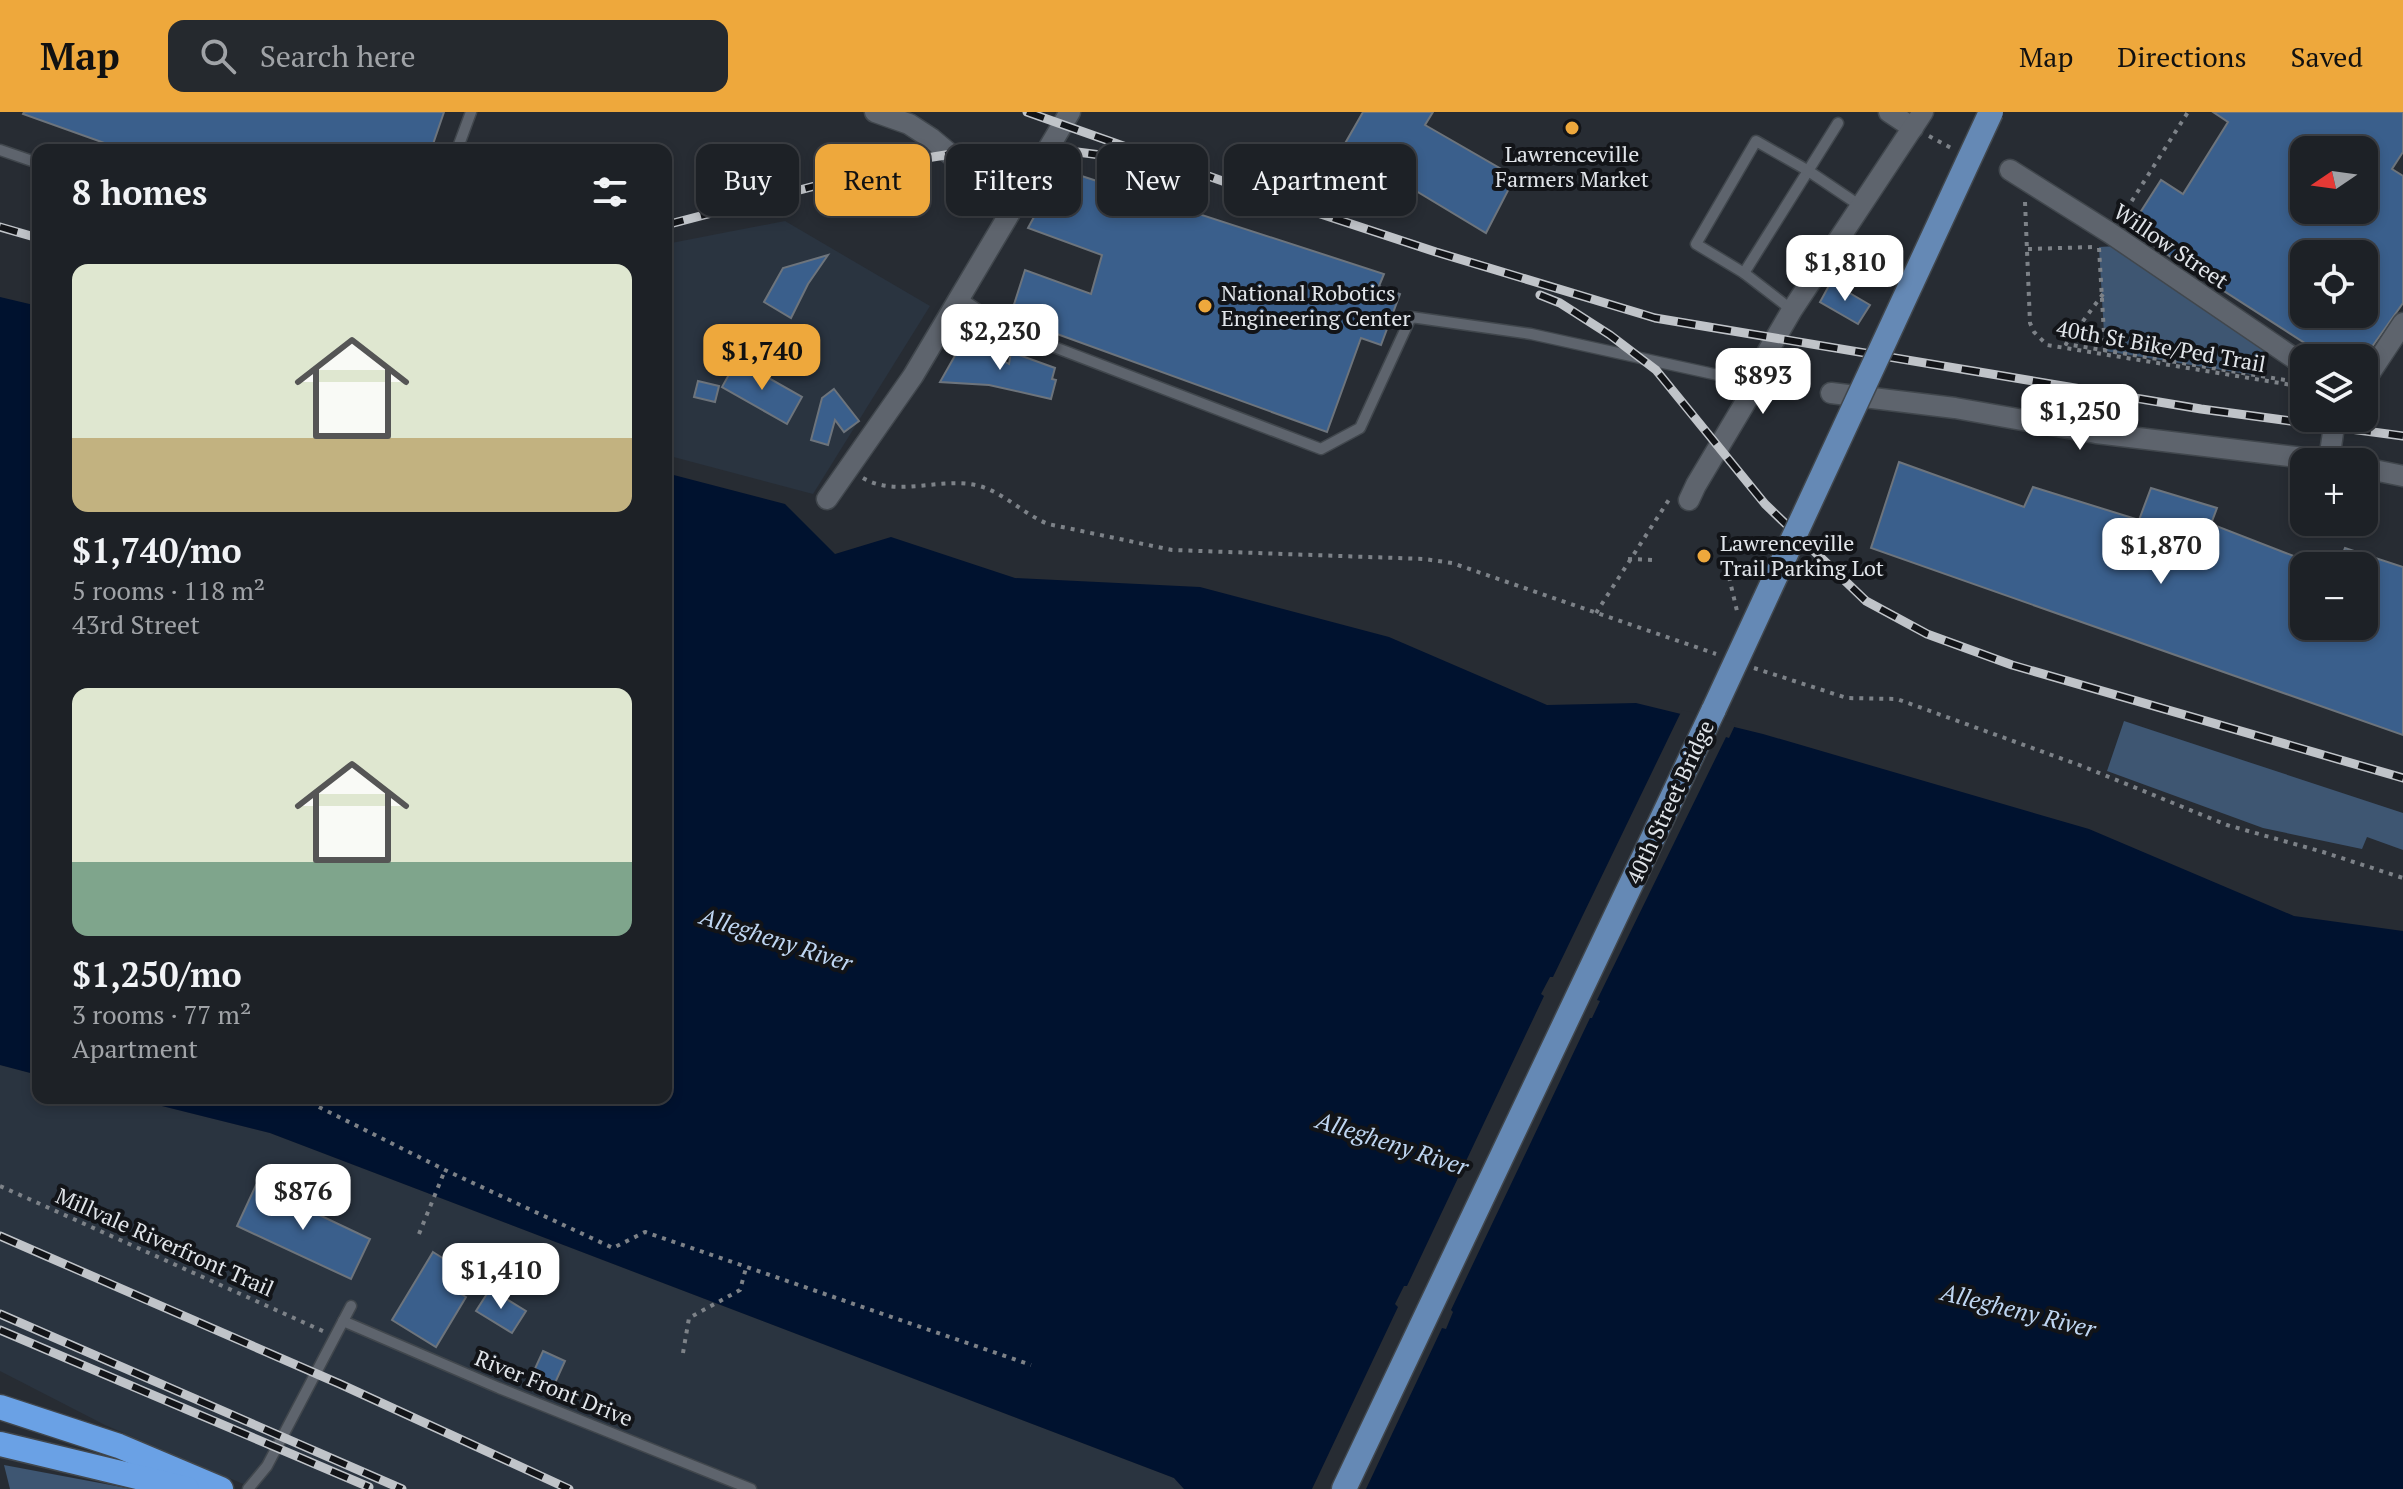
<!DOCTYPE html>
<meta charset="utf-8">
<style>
body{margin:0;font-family:"PT Serif",serif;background:#25292e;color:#f1f3f6;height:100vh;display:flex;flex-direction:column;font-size:30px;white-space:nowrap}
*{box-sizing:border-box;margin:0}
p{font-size:26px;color:#a0a3a7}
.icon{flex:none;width:44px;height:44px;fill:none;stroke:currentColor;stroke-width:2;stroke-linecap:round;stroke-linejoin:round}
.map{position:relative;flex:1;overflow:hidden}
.details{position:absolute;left:32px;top:32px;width:640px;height:960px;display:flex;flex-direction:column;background:#1d2126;border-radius:16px;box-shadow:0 4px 12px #0003,0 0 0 2px #3b3e43}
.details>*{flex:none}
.hud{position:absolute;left:696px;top:32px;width:760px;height:72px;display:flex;gap:16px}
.needle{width:52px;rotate:257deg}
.buttons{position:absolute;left:2290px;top:24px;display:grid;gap:16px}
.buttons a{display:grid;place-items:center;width:88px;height:88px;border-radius:16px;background:#1d2126;box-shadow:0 4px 12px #0003,0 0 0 2px #3b3e43;font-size:40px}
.price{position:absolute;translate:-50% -68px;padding:0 18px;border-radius:16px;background:#fff;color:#222;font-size:26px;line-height:52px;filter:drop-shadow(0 2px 4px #0008)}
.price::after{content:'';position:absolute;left:50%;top:48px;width:24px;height:18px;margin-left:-12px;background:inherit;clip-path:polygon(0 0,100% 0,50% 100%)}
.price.active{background:#eea83c;color:#111}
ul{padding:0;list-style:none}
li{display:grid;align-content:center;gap:16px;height:424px;padding:0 40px}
li span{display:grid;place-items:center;height:248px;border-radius:16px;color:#555}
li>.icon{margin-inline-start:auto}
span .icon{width:144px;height:144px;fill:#fffc;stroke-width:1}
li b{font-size:34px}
h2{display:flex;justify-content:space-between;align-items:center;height:96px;padding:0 40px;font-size:34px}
.pill{padding:0 28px;border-radius:16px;background:#1d2126;box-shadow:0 4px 12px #0003,0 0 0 2px #3b3e43;font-size:28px;line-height:72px}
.pill.active{background:#eea83c;color:#111}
header{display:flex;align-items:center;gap:48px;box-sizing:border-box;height:112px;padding:0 40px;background:#eea83c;color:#111}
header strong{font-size:38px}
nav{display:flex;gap:44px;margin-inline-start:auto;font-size:28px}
.search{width:560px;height:72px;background:#25292e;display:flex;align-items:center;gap:20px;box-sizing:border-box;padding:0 28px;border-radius:16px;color:#a0a3a7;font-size:30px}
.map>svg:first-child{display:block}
</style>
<header>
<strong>Map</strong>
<div class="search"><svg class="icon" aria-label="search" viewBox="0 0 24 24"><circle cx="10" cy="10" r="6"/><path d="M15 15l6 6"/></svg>Search here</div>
<nav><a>Map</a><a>Directions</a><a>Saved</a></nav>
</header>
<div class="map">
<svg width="2403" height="1377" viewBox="0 0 2403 1377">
<rect width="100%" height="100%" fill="#272c33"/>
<g fill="#2a3440">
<polygon points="785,109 930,194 813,382 666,343 666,132"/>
<polygon points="0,953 38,963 38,986 130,986 270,1021 1174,1366 1184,1377 255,1377 105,1313 0,1259"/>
</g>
<g fill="#3e5672">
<polygon points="2117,134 2268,237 2253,263 2105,239 2099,135"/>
<polygon points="2124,609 2403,701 2403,738 2367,725 2362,737 2263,716 2107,659"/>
<polygon points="4,1353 132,1377 10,1377"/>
</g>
<g fill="#00122f">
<polygon points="0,185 38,194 38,963 0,953"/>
<polygon points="666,361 785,392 835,442 891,425 1015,466 1200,475 1389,525 1547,593 1636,591 1763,622 2089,717 2294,804 2403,819 2403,1377 1184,1377 1174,1366 270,1021 130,986 666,986"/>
</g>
<polygon fill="#272c33" points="1682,598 1736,611 1729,626 1726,625 1597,888 1600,889 1592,906 1590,906 1451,1198 1453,1200 1446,1217 1442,1216 1366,1377 1312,1377 1398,1195 1395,1192 1404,1174 1407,1174 1544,884 1541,882 1550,865 1553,865"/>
<g fill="#3a5f8c" stroke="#6d747c" stroke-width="2" fill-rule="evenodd">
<polygon points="24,0 444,0 431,38 124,38 23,2"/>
<polygon points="1363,0 1433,0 1425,13 1515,65 1486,121 1343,35"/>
<path d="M2213 0H2403V40L2392 57 2403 64V191L2364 246H2328L2129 118 2161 68 2183 82 2228 10ZM2304 38H2364V98H2304ZM2304 142H2364V202H2304Z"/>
<polygon points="1060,57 1384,162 1379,174 1400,182 1381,233 1361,226 1327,320 1010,205 1025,158 1091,182 1102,143 1028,116"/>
<polygon points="828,143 808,172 791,206 764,190 783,156"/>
<polygon points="1831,170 1870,193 1858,212 1820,190"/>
<polygon points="965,226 1009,252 1011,240 1055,256 1052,267 1056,268 1051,287 989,273 940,270"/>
<polygon points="737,248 802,285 787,312 722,275"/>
<polygon points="698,269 719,274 715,290 694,285"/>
<polygon points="834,277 859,309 844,320 835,308 828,333 811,328 822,286"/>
<polygon points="1899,350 2024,395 2033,375 2139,408 2151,376 2217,396 2211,412 2304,448 2304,514 2364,514 2364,454 2338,454 2345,436 2403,455 2403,623 1871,436"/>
<polygon points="256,1073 370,1127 351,1167 237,1114"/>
<polygon points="433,1140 460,1157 449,1175 466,1185 436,1235 392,1208"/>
<polygon points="490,1177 526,1199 512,1221 476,1199"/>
<polygon points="543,1239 565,1249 555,1271 533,1261"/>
</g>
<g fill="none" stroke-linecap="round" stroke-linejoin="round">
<defs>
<g id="lane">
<polyline points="0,38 38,51"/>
<polyline points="457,38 471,0"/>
<polyline points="1744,161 1838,11"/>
<polyline points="959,185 1007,217 1321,337 1360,316 1411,205 1531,222 1750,270"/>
<polyline points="1792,198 1744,161 1696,132 1756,29 1807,58 1859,93"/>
<polyline points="343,1209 499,1276 751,1377"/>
<polyline points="248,1377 267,1354 351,1194"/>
</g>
<g id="street">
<polyline points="875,0 909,12 932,27 968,57 1016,88"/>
<polyline points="1889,0 1913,16"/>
<polyline points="2010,58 2110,121 2304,253"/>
<polyline points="2364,270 2403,211"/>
<polyline points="1831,281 1955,296 2096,321 2338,350"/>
<polyline points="2329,348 2334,314 2340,306"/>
<polyline points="2364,356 2403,364"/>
<polyline points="827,387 913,264 1070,0"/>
<polyline points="1689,388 1696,373 1748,286 1750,270 1792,198 1923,0"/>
</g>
<polyline id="primary" points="1344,1377 1714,597"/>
<g id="highway">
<polyline points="0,1295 119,1334 221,1377"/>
<polyline points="0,1332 187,1377"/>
</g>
</defs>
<use href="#lane" stroke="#41474d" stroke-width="13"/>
<use href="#street" stroke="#41474d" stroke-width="23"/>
<use href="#primary" stroke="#41474d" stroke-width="27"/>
<use href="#highway" stroke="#41474d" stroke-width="27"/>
<g stroke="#7d8288" stroke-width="4" stroke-dasharray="4 6" stroke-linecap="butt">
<polyline points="1929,24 1953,37"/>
<polyline points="2025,90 2030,211 2034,220 2047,233 2304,275"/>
<polyline points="2121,106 2188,0"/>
<polyline points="2099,136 2105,239"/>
<polyline points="2028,137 2094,135"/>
<polyline points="2103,182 2066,232 2291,269"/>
<polyline points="2253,262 2263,246"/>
<path d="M863 366C901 388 948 360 988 377 1009 386 1026 403 1048 412L1172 438 1424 447 1452 451 1716 542"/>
<polyline points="1628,447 1655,448"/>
<polyline points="1729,465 1737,499"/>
<polyline points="1596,501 1670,386"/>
<polyline points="1754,556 1847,586 1897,587 2082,654 2227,713 2323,740 2403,766"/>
<polyline points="301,986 445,1058 613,1136 645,1120 1031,1253"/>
<polyline points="0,1074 325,1220"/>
<polyline points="419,1122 445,1058"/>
<polyline points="683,1241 689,1206 740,1178 746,1156"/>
</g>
<use href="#lane" stroke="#5e646d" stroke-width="10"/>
<use href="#street" stroke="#5e646d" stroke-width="20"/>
<use href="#primary" stroke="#6589b5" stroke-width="24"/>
<use href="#highway" stroke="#6aa1e5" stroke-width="24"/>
<defs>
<g id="rail">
<polyline points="1027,0 1248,78 1436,140 1655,206 2201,297 2403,324"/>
<polyline points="666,113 914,48 983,37 1046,36 1132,47"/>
<polyline points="0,115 38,126"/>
<polyline points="1540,183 1560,191 1610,223 1656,258 1765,392 1866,489 1927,522 2012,553 2403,666"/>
<polyline points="0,1124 340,1272 569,1377"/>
<polyline points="0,1202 402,1377"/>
<polyline points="0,1218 369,1375"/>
</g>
</defs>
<use href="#rail" stroke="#c0c4c9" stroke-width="9"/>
<use href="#rail" stroke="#121418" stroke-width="6" stroke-dasharray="18" stroke-linecap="butt"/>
<defs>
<polyline id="primary-bridge" points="1714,597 1991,0"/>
</defs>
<use href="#primary-bridge" stroke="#41474d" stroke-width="27" stroke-linecap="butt"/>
<use href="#primary-bridge" stroke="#6589b5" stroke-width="24"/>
</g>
<g fill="#eea83c" stroke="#121418" stroke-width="3">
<circle cx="1572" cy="16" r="8"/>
<circle cx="1205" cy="194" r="8"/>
<circle cx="1704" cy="444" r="8"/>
</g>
<g text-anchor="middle" stroke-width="8" stroke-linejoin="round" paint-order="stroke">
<g font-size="22" fill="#e1e5ea" stroke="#121418" text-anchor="start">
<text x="1572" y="50" text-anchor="middle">Lawrenceville<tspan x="1572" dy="25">Farmers Market</tspan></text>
<text x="1221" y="189">National Robotics<tspan x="1221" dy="25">Engineering Center</tspan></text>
<text x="1720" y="439">Lawrenceville<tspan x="1720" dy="25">Trail Parking Lot</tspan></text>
</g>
<g font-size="22" fill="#e1e5ea" stroke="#121418">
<text transform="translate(2171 134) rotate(34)" y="8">Willow Street</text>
<text transform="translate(2161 234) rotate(10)" y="8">40th St Bike/Ped Trail</text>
<text transform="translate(1670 690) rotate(-65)" y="8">40th Street Bridge</text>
<text transform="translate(165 1130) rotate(24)" y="8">Millvale Riverfront Trail</text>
<text transform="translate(554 1276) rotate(22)" y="8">River Front Drive</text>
</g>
<g font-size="24" font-style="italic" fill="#bfd6f2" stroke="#121418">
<text transform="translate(776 828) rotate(18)" y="8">Allegheny River</text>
<text transform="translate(1392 1032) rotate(18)" y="8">Allegheny River</text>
<text transform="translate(2018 1199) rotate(14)" y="8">Allegheny River</text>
</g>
</g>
</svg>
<div class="buttons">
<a><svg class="needle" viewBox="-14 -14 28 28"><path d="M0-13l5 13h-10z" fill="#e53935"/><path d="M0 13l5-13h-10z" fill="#a0a3a7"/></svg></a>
<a><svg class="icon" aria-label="locate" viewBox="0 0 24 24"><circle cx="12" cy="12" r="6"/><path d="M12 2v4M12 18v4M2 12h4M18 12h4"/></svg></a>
<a><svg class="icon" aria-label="layers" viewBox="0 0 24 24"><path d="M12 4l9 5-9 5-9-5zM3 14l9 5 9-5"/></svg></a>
<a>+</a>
<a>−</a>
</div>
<b class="price" style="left:1845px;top:191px">$1,810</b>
<b class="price" style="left:1000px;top:260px">$2,230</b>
<b class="price active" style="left:762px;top:280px">$1,740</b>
<b class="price" style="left:1763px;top:304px">$893</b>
<b class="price" style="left:2080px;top:340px">$1,250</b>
<b class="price" style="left:2161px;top:474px">$1,870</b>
<b class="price" style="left:303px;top:1120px">$876</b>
<b class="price" style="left:501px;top:1199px">$1,410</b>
<div class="hud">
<a class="pill">Buy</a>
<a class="pill active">Rent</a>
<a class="pill">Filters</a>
<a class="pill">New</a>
<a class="pill">Apartment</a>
</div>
<section class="details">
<h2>8 homes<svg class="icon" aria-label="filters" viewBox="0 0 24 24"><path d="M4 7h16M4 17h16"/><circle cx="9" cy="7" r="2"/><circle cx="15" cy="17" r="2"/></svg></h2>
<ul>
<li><span style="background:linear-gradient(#dfe7d0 70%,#c2b280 0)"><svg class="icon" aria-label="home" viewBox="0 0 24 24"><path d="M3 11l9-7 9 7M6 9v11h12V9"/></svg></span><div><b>$1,740/mo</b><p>5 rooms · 118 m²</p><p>43rd Street</p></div></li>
<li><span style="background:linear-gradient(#dfe7d0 70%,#7fa58c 0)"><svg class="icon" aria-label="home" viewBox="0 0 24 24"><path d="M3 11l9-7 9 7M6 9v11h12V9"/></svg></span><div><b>$1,250/mo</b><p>3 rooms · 77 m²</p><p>Apartment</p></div></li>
</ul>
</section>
</div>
